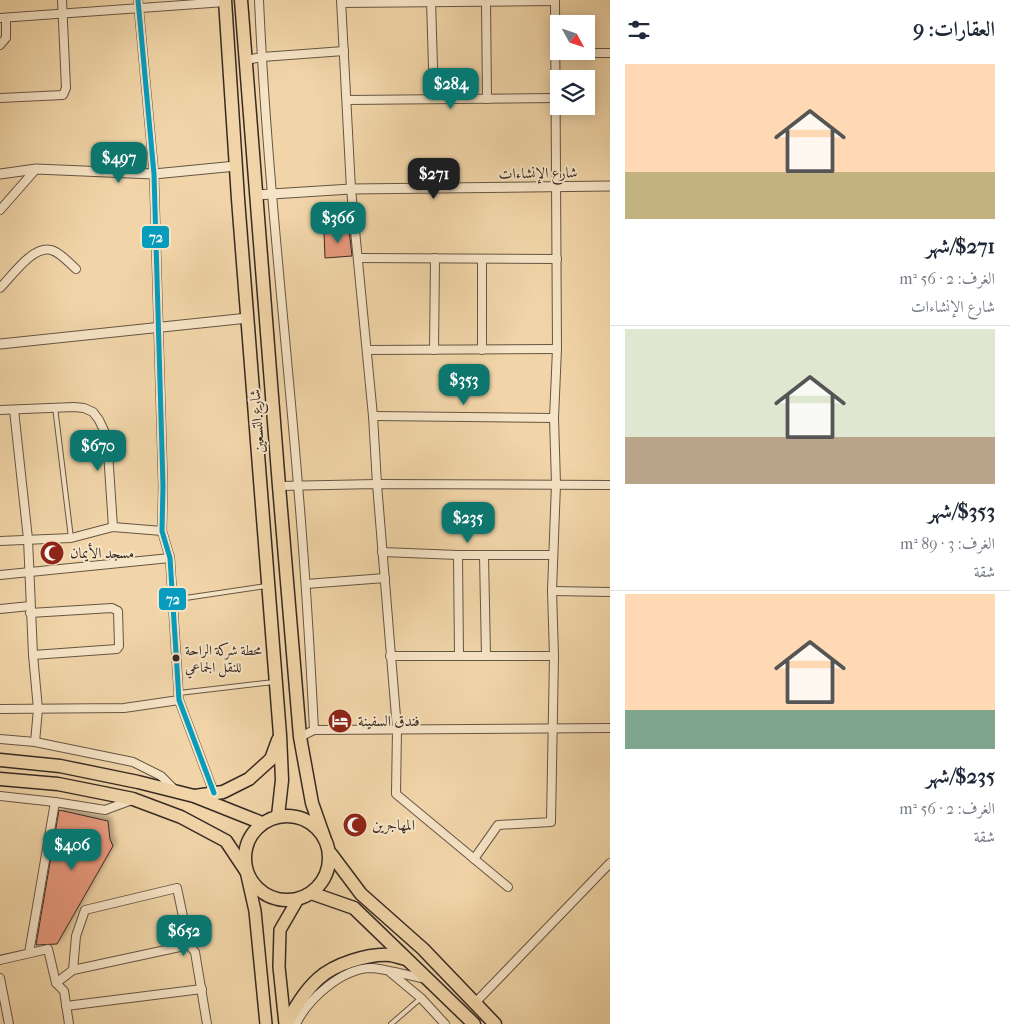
<!DOCTYPE html>
<html lang="ar">
<meta charset="utf-8">
<style>
body{margin:0;font-family:"IM FELL French Canon",Amiri,serif;background:#f6f6f7;color:#1f2937;direction:rtl;height:100vh;display:flex;flex-direction:column;font-size:19px;white-space:nowrap}
*{box-sizing:border-box;margin:0}
p{font-size:16px;color:#747a83}
.icon{flex:none;width:28px;height:28px;fill:none;stroke:currentColor;stroke-width:2;stroke-linecap:round;stroke-linejoin:round}
.map{position:relative;flex:1;overflow:hidden;direction:ltr}
.side{display:flex;flex-direction:column;background:#fff;width:400px}
.side>*{flex:none}
.needle{width:32px;rotate:130deg}
.buttons{position:absolute;left:550px;top:15px;display:grid;gap:10px}
.buttons a{display:grid;place-items:center;width:45px;height:45px;border-radius:0px;background:#fff;box-shadow:0 2px 12px #0003;font-size:25px}
.price{position:absolute;translate:-50% -42px;padding:0 11px;border-radius:10px;background:#0f766e;color:#fff;font-size:16px;line-height:32px;filter:drop-shadow(0 1px 2px #0008)}
.price::after{content:'';position:absolute;left:50%;top:30px;width:15px;height:11px;margin-left:-8px;background:inherit;clip-path:polygon(0 0,100% 0,50% 100%)}
.price.on{background:#222;color:#fff}
ul{padding:0;list-style:none}
li{display:grid;align-content:center;gap:10px;height:265px;padding:0 15px}
li+li{border-top:1px solid #e0e1e3}
li span{display:grid;place-items:center;height:155px;border-radius:0px;color:#555}
li>.icon{margin-inline-start:auto}
span .icon{width:90px;height:90px;fill:#fffc;stroke-width:1}
li b{font-size:21px}
h2{display:flex;justify-content:space-between;align-items:center;height:60px;padding:0 15px;font-size:21px}
main{display:flex;flex:1;min-height:0}
.map>svg:first-child{display:block}
</style>
<main>
<section class="side">
<h2>العقارات: 9<svg class="icon" aria-label="filters" viewBox="0 0 24 24"><path d="M4 7h16M4 17h16"/><circle cx="9" cy="7" r="2"/><circle cx="15" cy="17" r="2"/></svg></h2>
<ul>
<li><span style="background:linear-gradient(#ffd9b3 70%,#c2b280 0)"><svg class="icon" aria-label="home" viewBox="0 0 24 24"><path d="M3 11l9-7 9 7M6 9v11h12V9"/></svg></span><div><b>$271/شهر</b><p>الغرف: 2 · 56 m²</p><p>شارع الإنشاءات</p></div></li>
<li><span style="background:linear-gradient(#dfe7d0 70%,#b9a48a 0)"><svg class="icon" aria-label="home" viewBox="0 0 24 24"><path d="M3 11l9-7 9 7M6 9v11h12V9"/></svg></span><div><b>$353/شهر</b><p>الغرف: 3 · 89 m²</p><p>شقة</p></div></li>
<li><span style="background:linear-gradient(#ffd9b3 75%,#7fa58c 0)"><svg class="icon" aria-label="home" viewBox="0 0 24 24"><path d="M3 11l9-7 9 7M6 9v11h12V9"/></svg></span><div><b>$235/شهر</b><p>الغرف: 2 · 56 m²</p><p>شقة</p></div></li>
</ul>
</section>
<div class="map">
<svg width="610" height="1024" viewBox="0 0 610 1024">
<defs>
<filter id="shadow"><feDropShadow dx="3.5" dy="-3.5" stdDeviation="2.5" flood-color="#0004"/></filter>
</defs>
<rect width="100%" height="100%" fill="#f1d5a8"/>
<filter id="stains"><feTurbulence type="fractalNoise" baseFrequency=".004" numOctaves="4"/><feColorMatrix values="0 0 0 0 .2 0 0 0 0 .09 0 0 0 0 .02 0 0 0 .5 -.17"/></filter>
<radialGradient id="worn" r=".72"><stop offset=".6" stop-color="#630" stop-opacity="0"/><stop offset="1" stop-color="#630" stop-opacity=".3"/></radialGradient>
<g fill="#e7987c" stroke="#372a24" filter="url(#shadow)">
<polygon points="349,230 352,256 325,258 324,232"/>
<polygon points="59,810 108,821 110,839 113,846 57,944 36,945"/>
</g>
<g fill="none" stroke-linecap="round" stroke-linejoin="round">
<defs>
<g id="service">
<polyline points="55,407 71,538"/>
<polyline points="172,600 266,586"/>
<polyline points="179,693 274,682"/>
<polyline points="391,1024 421,998"/>
</g>
<g id="minor">
<polyline points="138,0 154,174 163,486 162,531 170,558 179,700 214,793"/>
<path d="M259 0C266 162 285 324 298 485 305 567 310 649 314 730"/>
<polyline points="341,0 351,189 373,416 377,484 397,729 396,794 508,887"/>
<polyline points="431,1 434,99"/>
<polyline points="486,1 487,99"/>
<polyline points="342,3 555,1"/>
<polyline points="0,18 225,2"/>
<polyline points="0,45 6,38 6,18"/>
<polyline points="555,53 610,53"/>
<polyline points="246,60 262,57 344,51"/>
<polyline points="0,98 63,95 66,88 62,0"/>
<polyline points="347,100 555,98"/>
<polyline points="0,210 36,169"/>
<polyline points="358,258 557,259"/>
<polyline points="482,259 482,350"/>
<path d="M0 288C12 276 33 245 51 250 60 252 69 263 76 269"/>
<polyline points="367,350 557,349"/>
<polyline points="434,350 435,258"/>
<polyline points="0,410 74,407 84,408 93,412 99,420 107,437 113,527"/>
<polyline points="14,410 28,539 33,655 38,709 35,742"/>
<polyline points="373,416 554,418"/>
<polyline points="279,486 377,484 610,485"/>
<polyline points="0,541 71,538 113,527 162,531"/>
<polyline points="382,552 458,555 553,555"/>
<polyline points="458,555 459,656"/>
<polyline points="484,555 486,656"/>
<polyline points="0,575 170,558"/>
<polyline points="306,584 385,578"/>
<polyline points="552,591 610,592"/>
<polyline points="0,609 30,606"/>
<polyline points="30,613 112,608 118,611 119,646 117,649 33,655"/>
<polyline points="390,656 554,656"/>
<polyline points="0,709 124,708 179,700"/>
<polyline points="300,737 314,730 610,728"/>
<polyline points="0,739 35,742 133,762 161,776 176,791"/>
<polyline points="0,796 55,802 105,810 132,800"/>
<polyline points="474,859 498,825 551,822 554,656 552,591 556,484 554,418 557,349 555,0"/>
<polyline points="29,953 55,802"/>
<polyline points="0,960 48,949 56,983 64,991 69,1024"/>
<polyline points="73,970 76,936 85,910 177,888 189,945 195,952 207,1024"/>
<polyline points="391,973 421,998 445,1024"/>
<polyline points="0,978 9,1024"/>
<polyline points="56,983 73,970 189,945"/>
<polyline points="474,1004 610,863"/>
<polyline points="66,1006 202,989"/>
<path d="M296 1024C308 999 342 968 372 968 385 969 411 976 426 979"/>
</g>
<g id="tertiary">
<polyline points="0,174 36,169 154,174 236,166"/>
<polyline points="256,195 351,189 610,186"/>
<polyline points="0,344 248,318"/>
</g>
<g id="primary">
<polyline points="246,871 255,911 266,1024"/>
<polyline points="285,1024 279,967 280,930 298,899"/>
</g>
<g id="trunk">
<polyline points="225,0 238,199 280,735 282,780 278,816"/>
<polyline points="241,0 279,486 300,737 312,803 324,837"/>
<polyline points="0,760 60,766 138,782 194,796 262,823"/>
<polyline points="0,779 58,784 133,799 181,817 226,841 246,871"/>
<polyline points="195,796 223,792 249,779 271,759 278,740"/>
<circle cx="287" cy="858" r="42"/>
<polyline points="331,854 361,894 423,949 495,1024"/>
<polyline points="311,893 354,908 474,1024"/>
<path d="M286 1024C295 1008 304 992 318 979 334 964 369 953 391 955 396 956 401 958 406 959"/>
</g>
</defs>
<use href="#service" stroke="#665545" stroke-width="6"/>
<use href="#minor" stroke="#665545" stroke-width="10"/>
<use href="#tertiary" stroke="#665545" stroke-width="11"/>
<use href="#primary" stroke="#372a24" stroke-width="14"/>
<use href="#trunk" stroke="#372a24" stroke-width="15"/>
<use href="#service" stroke="#f6e4c6" stroke-width="4"/>
<use href="#minor" stroke="#f6e4c6" stroke-width="8"/>
<use href="#tertiary" stroke="#f6e4c6" stroke-width="9"/>
<use href="#primary" stroke="#f1d5a8" stroke-width="11"/>
<use href="#trunk" stroke="#f1d5a8" stroke-width="12"/>
<defs>
<polyline id="bus-1" points="138,0 154,174 163,486 162,531 170,558 179,700 214,793"/>
</defs>
<use href="#bus-1" stroke="#f6e4c6" stroke-width="9"/>
<use href="#bus-1" stroke="#069cbd" stroke-width="5"/>
</g>
<defs>
<symbol id="mosque-disc" viewBox="-11 -11 22 22"><circle r="9.5" fill="#8f2418" stroke="#f6e4c6"/><path d="M3.5-4.9A6 6 0 1 0 3.5 4.9A5 5 0 1 1 3.5-4.9Z" fill="#fff"/></symbol>
<symbol id="hotel-disc" viewBox="-11 -11 22 22"><circle r="9.5" fill="#8f2418" stroke="#f6e4c6"/><path d="M-6-4.5h1.5V1H6V5H4.5V3h-9V5H-6ZM-4 0a1.8 1.8 0 1 1 3.6 0ZM.5 0V-2.5h3Q6-2.5 6 0Z" fill="#fff"/></symbol>
</defs>
<g fill-rule="evenodd">
<use href="#mosque-disc" x="38" y="539" width="28" height="28"/>
<use href="#hotel-disc" x="326" y="707" width="28" height="28"/>
<use href="#mosque-disc" x="341" y="811" width="28" height="28"/>
</g>
<circle fill="#372a24" stroke="#f6e4c6" stroke-width="2" cx="176" cy="658" r="4.5"/>
<g text-anchor="middle" stroke-width="4" stroke-linejoin="round" paint-order="stroke">
<g font-size="14" fill="#372a24" stroke="#f6e4c6" text-anchor="start">
<text x="185" y="655">محطة شركة الراحة<tspan x="185" dy="17">للنقل الجماعي</tspan></text>
</g>
<g font-size="15" fill="#372a24" stroke="#f6e4c6">
<text transform="translate(538 173) rotate(-1)" y="5">شارع الإنشاءات</text>
<text transform="translate(257 421) rotate(-94)" y="5">شارع التسعين</text>
</g>
<g font-size="15" fill="#372a24" stroke="#f6e4c6" text-anchor="start">
<text x="70" y="558">مسجد الأيمان</text>
<text x="358" y="726">فندق السفينة</text>
<text x="372" y="830">المهاجرين</text>
</g>
</g>
<g stroke="#f6e4c6" stroke-width="2">
<rect x="141" y="225" width="29" height="24" rx="5" fill="#069cbd"/>
<rect x="158" y="587" width="29" height="24" rx="5" fill="#069cbd"/>
</g>
<g font-size="14" text-anchor="middle" font-weight="bold" fill="#fff">
<text x="156" y="242">72</text>
<text x="173" y="604">72</text>
</g>
<rect width="100%" height="100%" filter="url(#stains)"/>
<rect width="100%" height="100%" fill="url(#worn)"/>
</svg>
<div class="buttons">
<a><svg class="needle" viewBox="-14 -14 28 28"><path d="M0-13l5 13h-10z" fill="#e53935"/><path d="M0 13l5-13h-10z" fill="#747a83"/></svg></a>
<a><svg class="icon" aria-label="layers" viewBox="0 0 24 24"><path d="M12 4l9 5-9 5-9-5zM3 14l9 5 9-5"/></svg></a>
</div>
<b class="price" style="left:451px;top:110px">$284</b>
<b class="price" style="left:119px;top:184px">$497</b>
<b class="price on" style="left:434px;top:200px">$271</b>
<b class="price" style="left:338px;top:244px">$366</b>
<b class="price" style="left:464px;top:406px">$353</b>
<b class="price" style="left:98px;top:472px">$670</b>
<b class="price" style="left:468px;top:544px">$235</b>
<b class="price" style="left:72px;top:871px">$406</b>
<b class="price" style="left:184px;top:957px">$652</b>
</div>
</main>
